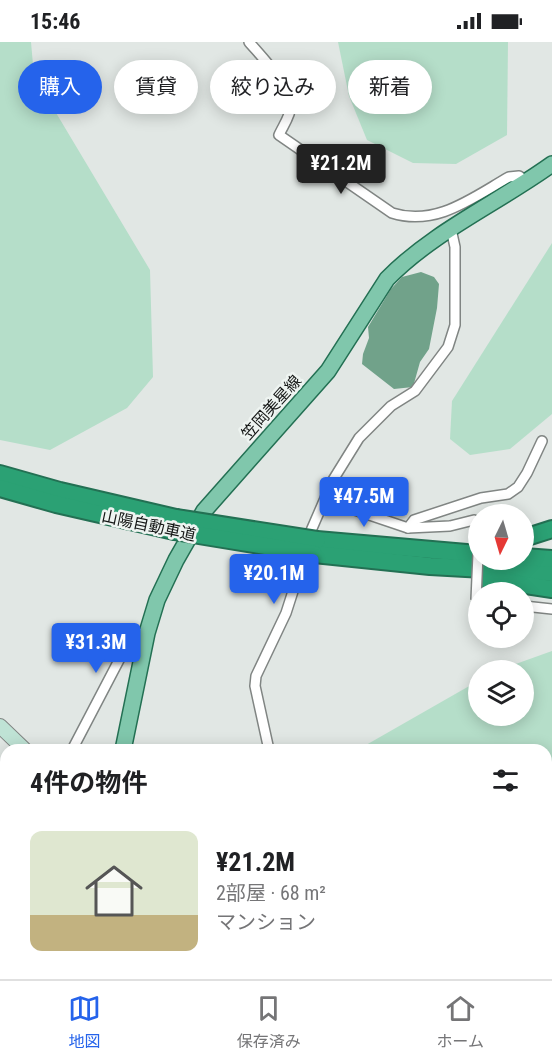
<!DOCTYPE html>
<html lang="ja">
<meta charset="utf-8">
<style>
body{margin:0;font-family:"Roboto Condensed","Noto Sans JP",sans-serif;background:#f2f2f2;color:#202124;height:100vh;display:flex;flex-direction:column;font-size:22px;white-space:nowrap}
*{box-sizing:border-box;margin:0}
p{font-size:20px;color:#757577}
.icon{flex:none;width:33px;height:33px;fill:none;stroke:currentColor;stroke-width:2;stroke-linecap:round;stroke-linejoin:round}
.map{position:relative;flex:1;overflow:hidden}
.sheet{position:absolute;left:0px;top:702px;width:552px;height:236px;display:flex;flex-direction:column;background:#fff;border-radius:18px 18px 0 0;box-shadow:0 3px 15px #0003}
.sheet>*{flex:none}
.banner{position:absolute;left:18px;top:18px;width:516px;height:54px;display:flex;gap:12px}
.needle{width:39px;rotate:185deg}
.tools{position:absolute;left:468px;top:462px;display:grid;gap:12px}
.tools a{display:grid;place-items:center;width:66px;height:66px;border-radius:50%;background:#fff;box-shadow:0 3px 15px #0003;font-size:30px}
.price{position:absolute;translate:-50% -51px;padding:0 14px;border-radius:6px;background:#2563eb;color:#fff;font-size:20px;line-height:39px;filter:drop-shadow(0 2px 3px #0008)}
.price::after{content:'';position:absolute;left:50%;top:36px;width:18px;height:14px;margin-left:-9px;background:inherit;clip-path:polygon(0 0,100% 0,50% 100%)}
.price.on{background:#222;color:#fff}
ul{padding:0;list-style:none}
li{display:flex;align-items:center;gap:18px;height:150px;padding:0 30px}
li+li{border-top:2px solid #e0e0e0}
li span{display:grid;place-items:center;flex:none;width:168px;height:120px;border-radius:12px;color:#555}
li>.icon{margin-inline-start:auto}
span .icon{width:72px;height:72px;fill:#fffc;stroke-width:1}
li b{font-size:26px}
h2{display:flex;justify-content:space-between;align-items:center;height:72px;padding:0 30px;font-size:26px}
.tag{padding:0 21px;border-radius:27px;background:#fff;box-shadow:0 3px 15px #0003;font-size:21px;line-height:54px}
.tag.on{background:#2563eb;color:#fff}
.status{display:flex;justify-content:space-between;align-items:center;height:42px;padding:0 30px;background:#fff;direction:ltr}
.status svg{height:16px;fill:currentColor}
.tab-bar{display:flex;justify-content:space-around;align-items:center;height:84px;border-top:2px solid #e0e0e0;background:#fff;font-size:16px;color:#757577}
.tab-bar a{display:grid;justify-items:center;gap:3px}
.tab-bar .on{color:#2563eb}
.map>svg:first-child{display:block}
</style>
<div class="status"><b>15:46</b><svg viewBox="0 0 49 12"><path d="M0 12V9h3v3zM5 12V6h3v6zM10 12V3h3v9zM15 12V0h3v12zM26 1h20v11H26zM47 4h2v5h-2z"/></svg></div>
<div class="map">
<svg width="552" height="937" viewBox="0 0 552 937">
<rect width="100%" height="100%" fill="#e1e7e4"/>
<g fill="#b5dec9">
<polygon points="0,0 31,0 34,34 150,228 153,335 127,366 50,408 0,398"/>
<polygon points="338,0 508,0 507,93 456,122 413,121 367,98 349,54"/>
<polygon points="552,201 552,372 510,407 470,413 450,397 452,359"/>
<polygon points="552,609 552,893 546,903 546,708 366,708 366,703 478,639 478,674 524,674 524,628 499,628"/>
<polygon points="354,932 530,932 527,937 354,937"/>
</g>
<polygon fill="#71a28a" points="421,230 434,235 439,242 437,266 429,307 420,320 413,345 394,347 362,322 363,312 369,296 368,285 391,247 402,235"/>
<g fill="none" stroke-linecap="round" stroke-linejoin="round">
<defs>
<g id="street">
<path d="M249 0C260 13 292 46 291 63 291 73 283 84 279 93L392 171C436 185 472 156 509 135L519 134 526 139"/>
<polyline points="325,458 408,486 450,484 474,478 478,481"/>
<polyline points="408,486 414,478 481,456 508,452 518,445 527,431 542,399"/>
<polyline points="524,564 552,567"/>
<polyline points="72,708 129,599 135,592 147,591"/>
<polyline points="269,708 255,644 256,634 286,571 295,543 297,521 333,438 359,396 391,364 415,349 448,305 455,283 455,205 451,187"/>
<polyline points="269,932 271,937"/>
<polyline points="289,932 290,937"/>
</g>
<polyline id="secondary" points="0,684 25,708"/>
<g id="primary">
<path d="M123 708 147 591 157 558 176 518 204 469 328 329 387 237C434 189 498 161 552 122"/>
<polyline points="100,932 102,937"/>
</g>
<g id="highway">
<polyline points="0,432 60,449 176,476"/>
<polyline points="0,446 56,462 174,489"/>
<polyline points="524,496 552,487"/>
<polyline points="317,498 478,512"/>
<polyline points="314,512 430,524 552,531"/>
<polyline points="524,515 552,517"/>
<polyline points="485,537 552,547"/>
</g>
</defs>
<use href="#street" stroke="#808583" stroke-width="12"/>
<use href="#secondary" stroke="#808583" stroke-width="16"/>
<use href="#primary" stroke="#237053" stroke-width="18"/>
<use href="#highway" stroke="#237053" stroke-width="20"/>
<use href="#street" stroke="#fff" stroke-width="9"/>
<use href="#secondary" stroke="#bfe3d5" stroke-width="14"/>
<use href="#primary" stroke="#80c7ac" stroke-width="15"/>
<use href="#highway" stroke="#2ba174" stroke-width="16"/>
<defs>
<polyline id="street-bridge" points="476,558 478,512"/>
<g id="highway-bridge">
<polyline points="176,476 317,498"/>
<polyline points="174,489 314,512"/>
</g>
</defs>
<use href="#street-bridge" stroke="#808583" stroke-width="12" stroke-linecap="butt"/>
<use href="#highway-bridge" stroke="#237053" stroke-width="20" stroke-linecap="butt"/>
<use href="#street-bridge" stroke="#fff" stroke-width="9"/>
<use href="#highway-bridge" stroke="#2ba174" stroke-width="16"/>
</g>
<g text-anchor="middle" stroke-width="5" stroke-linejoin="round" paint-order="stroke">
<g font-size="16" fill="#141615" stroke="#eef4f1">
<text transform="translate(271 365) rotate(-48)" y="6">笠岡美星線</text>
<text transform="translate(149 483) rotate(12)" y="6">山陽自動車道</text>
</g>
</g>
</svg>
<div class="tools">
<a><svg class="needle" viewBox="-14 -14 28 28"><path d="M0-13l5 13h-10z" fill="#e53935"/><path d="M0 13l5-13h-10z" fill="#757577"/></svg></a>
<a><svg class="icon" aria-label="locate" viewBox="0 0 24 24"><circle cx="12" cy="12" r="6"/><path d="M12 2v4M12 18v4M2 12h4M18 12h4"/></svg></a>
<a><svg class="icon" aria-label="layers" viewBox="0 0 24 24"><path d="M12 4l9 5-9 5-9-5zM3 14l9 5 9-5"/></svg></a>
</div>
<b class="price on" style="left:341px;top:153px">¥21.2M</b>
<b class="price" style="left:364px;top:486px">¥47.5M</b>
<b class="price" style="left:274px;top:563px">¥20.1M</b>
<b class="price" style="left:96px;top:632px">¥31.3M</b>
<div class="banner">
<a class="tag on">購入</a>
<a class="tag">賃貸</a>
<a class="tag">絞り込み</a>
<a class="tag">新着</a>
</div>
<section class="sheet">
<h2>4件の物件<svg class="icon" aria-label="filters" viewBox="0 0 24 24"><path d="M4 7h16M4 17h16"/><circle cx="9" cy="7" r="2"/><circle cx="15" cy="17" r="2"/></svg></h2>
<ul>
<li><span style="background:linear-gradient(#dfe7d0 70%,#c2b280 0)"><svg class="icon" aria-label="home" viewBox="0 0 24 24"><path d="M3 11l9-7 9 7M6 9v11h12V9"/></svg></span><div><b>¥21.2M</b><p>2部屋 · 68 m²</p><p>マンション</p></div></li>
</ul>
</section>
</div>
<nav class="tab-bar">
<a class="on"><svg class="icon" aria-label="map" viewBox="0 0 24 24"><path d="M3 6l6-2 6 2 6-2v14l-6 2-6-2-6 2zM9 4v14M15 6v14"/></svg>地図</a>
<a><svg class="icon" aria-label="saved" viewBox="0 0 24 24"><path d="M7 4h10v16l-5-4-5 4z"/></svg>保存済み</a>
<a><svg class="icon" aria-label="home" viewBox="0 0 24 24"><path d="M3 11l9-7 9 7M6 9v11h12V9"/></svg>ホーム</a>
</nav>
